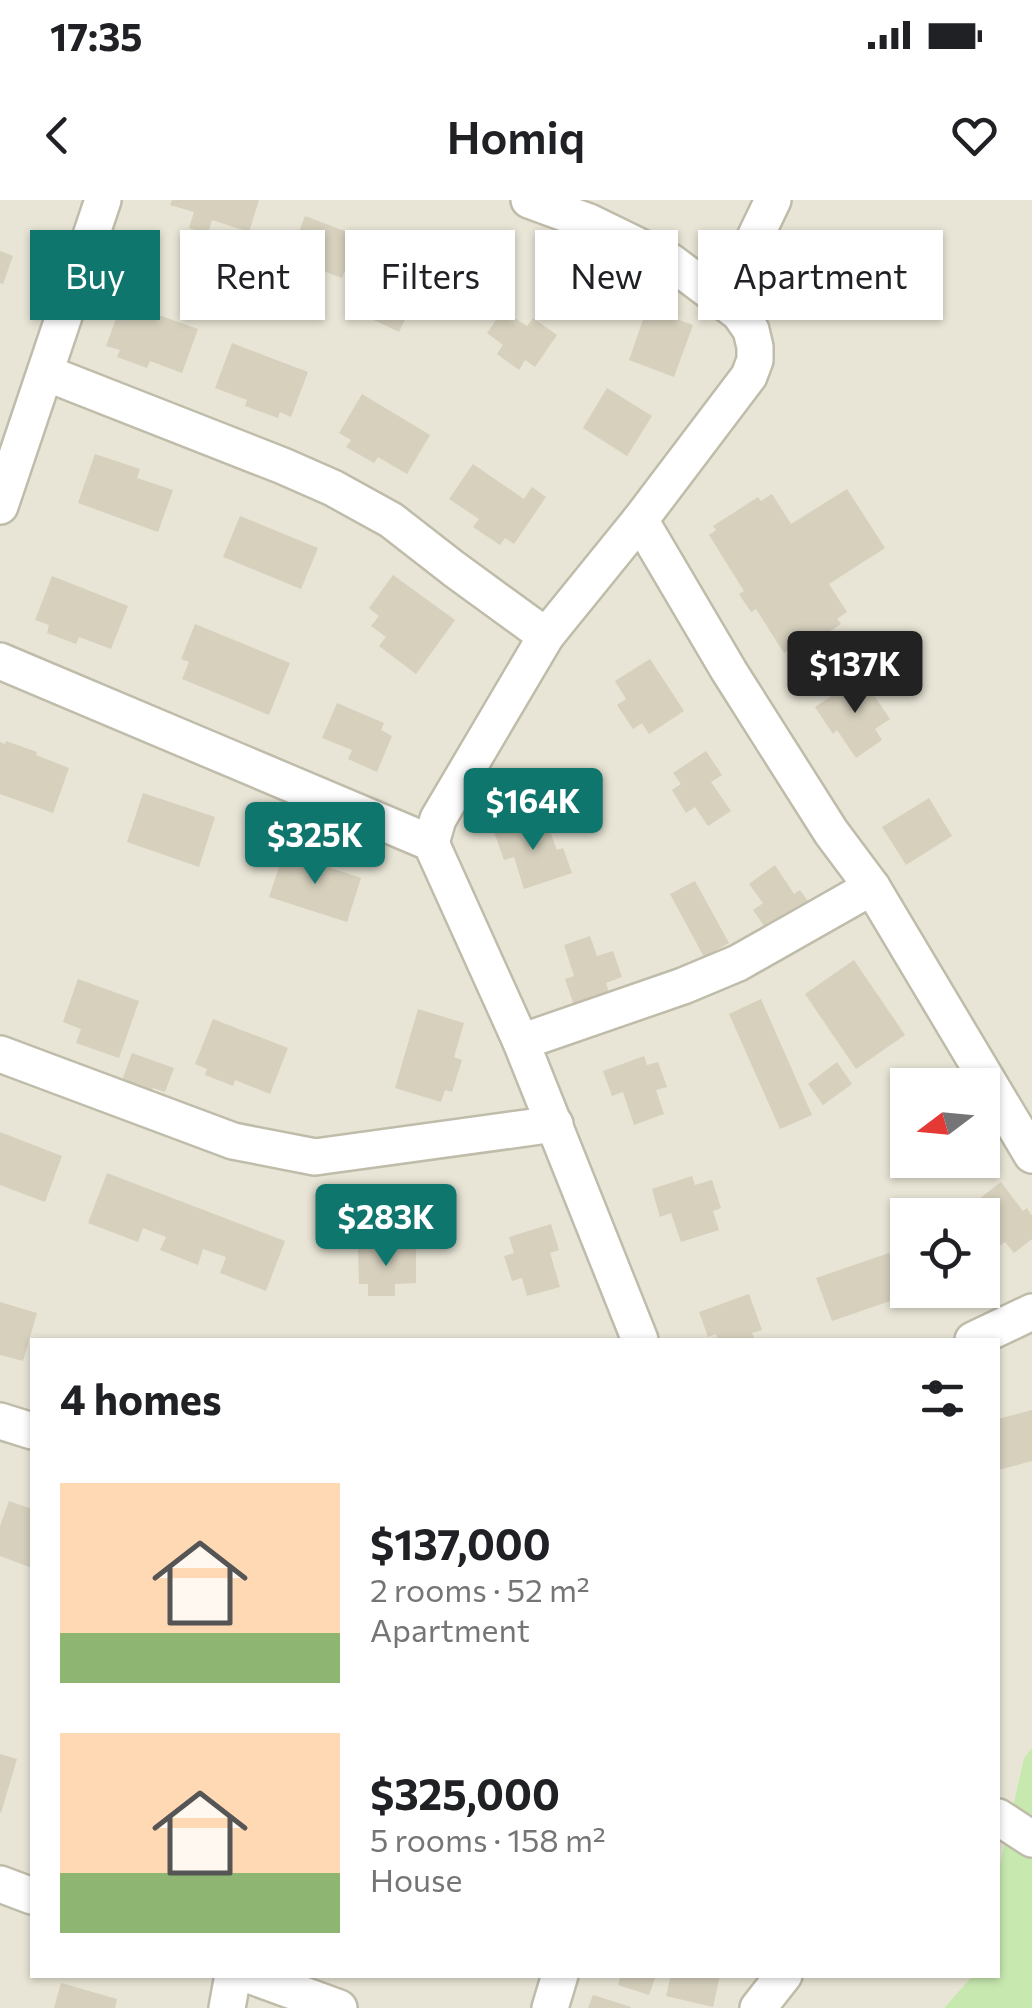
<!DOCTYPE html>
<meta charset="utf-8">
<style>
body{margin:0;font-family:Commissioner,sans-serif;background:#f6f6f6;color:#202124;height:100vh;display:flex;flex-direction:column;font-size:38px;white-space:nowrap}
*{box-sizing:border-box;margin:0}
p{font-size:32px;color:#757577}
.icon{flex:none;width:55px;height:55px;fill:none;stroke:currentColor;stroke-width:2;stroke-linecap:round;stroke-linejoin:round}
.map{position:relative;flex:1;overflow:hidden}
.details{position:absolute;left:30px;top:1138px;width:970px;height:640px;display:flex;flex-direction:column;background:#fff;border-radius:0px;box-shadow:0 2px 8px #0004}
.details>*{flex:none}
.top-card{position:absolute;left:30px;top:30px;width:972px;height:90px;display:flex;gap:20px}
.needle{width:65px;rotate:254deg}
.controls{position:absolute;left:890px;top:868px;display:grid;gap:20px}
.controls a{display:grid;place-items:center;width:110px;height:110px;border-radius:0px;background:#fff;box-shadow:0 2px 8px #0004;font-size:50px}
.price{position:absolute;translate:-50% -85px;padding:0 22px;border-radius:10px;background:#0f766e;color:#fff;font-size:32px;line-height:65px;filter:drop-shadow(0 2px 5px #0008)}
.price::after{content:'';position:absolute;left:50%;top:60px;width:30px;height:22px;margin-left:-15px;background:inherit;clip-path:polygon(0 0,100% 0,50% 100%)}
.price.on{background:#222;color:#fff}
ul{padding:0;list-style:none}
li{display:flex;align-items:center;gap:30px;height:250px;padding:0 30px}
li span{display:grid;place-items:center;flex:none;width:280px;height:200px;border-radius:0px;color:#555}
li>.icon{margin-inline-start:auto}
span .icon{width:120px;height:120px;fill:#fffc;stroke-width:1}
li b{font-size:42px}
h2{display:flex;justify-content:space-between;align-items:center;height:120px;padding:0 30px;font-size:42px}
.pill{padding:0 35px;border-radius:0px;background:#fff;box-shadow:0 2px 8px #0004;font-size:35px;line-height:90px}
.pill.on{background:#0f766e;color:#fff}
.status{display:flex;justify-content:space-between;align-items:center;height:70px;padding:0 50px;background:#fff;direction:ltr}
.status svg{height:28px;fill:currentColor}
header{display:flex;justify-content:space-between;align-items:center;height:130px;padding:0 30px;background:#fff;font-size:45px;font-weight:600}
.map>svg:first-child{display:block}
</style>
<div class="status"><b>17:35</b><svg viewBox="0 0 49 12"><path d="M0 12V9h3v3zM5 12V6h3v6zM10 12V3h3v9zM15 12V0h3v12zM26 1h20v11H26zM47 4h2v5h-2z"/></svg></div>
<header><svg class="icon" aria-label="back" viewBox="0 0 24 24"><path d="M15 5l-7 7 7 7"/></svg>Homiq<svg class="icon" aria-label="heart" viewBox="0 0 24 24"><path d="M12 20l-8-8c-3-5 5-10 8-4 3-6 11-1 8 4z"/></svg></header>
<div class="map">
<svg width="1032" height="1808" viewBox="0 0 1032 1808">
<rect width="100%" height="100%" fill="#f4f3e8"/>
<path fill="#e8e5d6" fill-rule="evenodd" d="M0 0H1032V1548L1024 1558 998 1672V1140H32V1775H973L944 1808H0ZM908 885H982V960H908ZM908 1015H982V1090H908Z"/>
<polygon fill="#c7e9b0" points="1032,1548 1032,1808 944,1808 973,1775 998,1775 998,1672 1024,1558"/>
<g fill="#d6d0bd">
<polygon points="172,0 259,0 249,32 212,20 208,34 189,28 194,12 170,5"/>
<polygon points="305,16 358,36 342,78 289,58"/>
<polygon points="0,51 13,56 3,84 0,83"/>
<polygon points="409,55 467,82 455,109 442,103 437,117 412,105 399,132 359,113 383,61 402,69"/>
<polygon points="122,102 198,129 182,173 150,161 147,168 117,157 120,150 106,146"/>
<polygon points="647,108 693,125 674,177 629,160"/>
<polygon points="503,110 527,126 533,118 557,135 535,167 525,160 519,170 497,154 503,145 487,133"/>
<polygon points="232,143 308,172 291,217 280,212 278,218 245,206 247,200 215,188"/>
<polygon points="607,188 652,216 627,256 583,228"/>
<polygon points="362,194 430,235 407,274 378,257 374,263 346,247 351,240 339,233"/>
<polygon points="95,254 140,269 137,278 173,290 158,332 78,303"/>
<polygon points="473,264 524,299 532,287 546,297 514,344 505,338 500,345 473,327 479,319 449,299"/>
<polygon points="847,289 885,348 829,384 847,412 837,419 841,424 796,453 792,447 784,453 756,409 751,412 739,394 744,391 709,335 716,330 713,326 758,297 761,301 772,294 791,324"/>
<polygon points="240,316 318,348 301,389 223,357"/>
<polygon points="393,375 455,420 416,474 379,446 386,437 371,426 379,416 369,408"/>
<polygon points="52,376 128,406 111,449 79,437 76,444 47,433 49,425 35,420"/>
<polygon points="195,424 290,463 269,515 182,479 189,462 181,459"/>
<polygon points="650,459 684,511 649,534 642,523 633,529 617,505 626,499 615,481"/>
<polygon points="861,476 890,519 875,529 882,540 856,558 837,530 833,534 815,507"/>
<polygon points="337,503 384,523 381,530 392,536 377,572 348,559 352,550 322,538"/>
<polygon points="6,541 37,552 36,555 69,568 53,613 0,594 0,542 5,544"/>
<polygon points="706,551 722,575 711,582 731,611 708,626 695,607 686,613 672,590 681,584 673,573"/>
<polygon points="143,593 215,617 199,667 127,642"/>
<polygon points="929,598 952,636 906,665 882,627"/>
<polygon points="534,619 538,629 548,626 557,650 563,648 572,673 524,689 514,657 504,660 494,632"/>
<polygon points="284,652 361,678 347,722 269,697"/>
<polygon points="775,665 794,694 800,690 816,712 769,733 753,710 763,703 749,684"/>
<polygon points="695,681 729,743 704,757 670,694"/>
<polygon points="590,736 597,756 613,751 622,777 606,783 610,796 575,808 565,779 574,776 564,745"/>
<polygon points="854,760 905,835 856,869 805,794"/>
<polygon points="78,779 139,801 119,858 76,843 81,829 63,822"/>
<polygon points="761,799 812,915 780,929 729,814"/>
<polygon points="418,809 464,823 454,857 462,860 452,892 445,890 441,902 395,888"/>
<polygon points="213,819 288,848 270,894 235,880 233,886 205,875 207,869 195,864"/>
<polygon points="132,853 174,868 165,892 153,888 150,894 121,883"/>
<polygon points="644,856 647,865 658,862 667,887 656,890 664,914 634,925 623,892 612,896 603,871"/>
<polygon points="837,862 852,884 823,905 808,884"/>
<polygon points="908,887 908,925 899,911 906,906 898,893"/>
<polygon points="0,932 62,956 45,1002 0,985"/>
<polygon points="107,973 285,1041 266,1091 220,1073 226,1057 203,1049 198,1065 160,1050 166,1037 143,1028 138,1042 88,1023"/>
<polygon points="692,976 695,985 712,980 721,1008 713,1011 719,1030 681,1042 671,1013 660,1017 652,989"/>
<polygon points="1001,982 1023,1011 1027,1008 1032,1016 1032,1039 1014,1053 1005,1042 995,1049 982,1032 982,1026 990,1021 975,1002"/>
<polygon points="551,1024 559,1050 550,1053 560,1087 527,1096 522,1078 512,1081 504,1056 514,1053 509,1037"/>
<polygon points="416,1047 416,1083 395,1084 395,1096 368,1096 368,1084 359,1084 358,1048"/>
<polygon points="889,1053 905,1096 832,1121 816,1078"/>
<polygon points="749,1094 762,1130 752,1133 755,1140 718,1140 716,1134 708,1137 699,1112"/>
<polygon points="0,1102 37,1113 23,1161 0,1155"/>
<polygon points="1032,1210 1032,1261 998,1270 998,1219"/>
<polygon points="9,1301 32,1309 32,1368 0,1356 0,1326"/>
<polygon points="0,1554 17,1559 1,1613 0,1612"/>
<polygon points="621,1775 656,1775 649,1795 618,1785"/>
<polygon points="671,1775 720,1775 713,1807 666,1796"/>
<polygon points="61,1783 117,1799 115,1808 54,1808"/>
<polygon points="593,1795 631,1807 631,1808 588,1808"/>
</g>
<g fill="none" stroke-linecap="round" stroke-linejoin="round">
<defs>
<g id="minor">
<polyline points="724,102 773,0"/>
<polyline points="46,173 283,266 333,288 391,320 454,369 546,436"/>
<polyline points="0,306 103,0"/>
<polyline points="640,320 729,471 831,632 872,687 1032,955"/>
<polyline points="0,461 431,643 521,842 640,1140"/>
<polyline points="431,643 438,619 546,436 640,320 749,176 755,160 755,147 751,130 739,113 671,62 589,22 529,0"/>
<polyline points="521,842 683,786 738,763 872,687"/>
<polyline points="0,854 233,941 315,957 555,924"/>
<polyline points="973,1140 1032,1112"/>
<polyline points="0,1221 32,1231"/>
<polyline points="998,1617 1032,1639"/>
<polyline points="0,1684 32,1696"/>
<polyline points="249,1775 339,1808"/>
<polyline points="227,1808 233,1775"/>
<polyline points="550,1808 560,1775"/>
<polyline points="758,1808 784,1775"/>
</g>
</defs>
<use href="#minor" stroke="#c0bcaa" stroke-width="40"/>
<use href="#minor" stroke="#fff" stroke-width="35"/>
</g>
</svg>
<div class="controls">
<a><svg class="needle" viewBox="-14 -14 28 28"><path d="M0-13l5 13h-10z" fill="#e53935"/><path d="M0 13l5-13h-10z" fill="#757577"/></svg></a>
<a><svg class="icon" aria-label="locate" viewBox="0 0 24 24"><circle cx="12" cy="12" r="6"/><path d="M12 2v4M12 18v4M2 12h4M18 12h4"/></svg></a>
</div>
<b class="price on" style="left:855px;top:516px">$137K</b>
<b class="price" style="left:533px;top:653px">$164K</b>
<b class="price" style="left:315px;top:687px">$325K</b>
<b class="price" style="left:386px;top:1069px">$283K</b>
<div class="top-card">
<a class="pill on">Buy</a>
<a class="pill">Rent</a>
<a class="pill">Filters</a>
<a class="pill">New</a>
<a class="pill">Apartment</a>
</div>
<section class="details">
<h2>4 homes<svg class="icon" aria-label="filters" viewBox="0 0 24 24"><path d="M4 7h16M4 17h16"/><circle cx="9" cy="7" r="2"/><circle cx="15" cy="17" r="2"/></svg></h2>
<ul>
<li><span style="background:linear-gradient(#ffd9b3 75%,#8fb573 0)"><svg class="icon" aria-label="home" viewBox="0 0 24 24"><path d="M3 11l9-7 9 7M6 9v11h12V9"/></svg></span><div><b>$137,000</b><p>2 rooms · 52 m²</p><p>Apartment</p></div></li>
<li><span style="background:linear-gradient(#ffd9b3 70%,#8fb573 0)"><svg class="icon" aria-label="home" viewBox="0 0 24 24"><path d="M3 11l9-7 9 7M6 9v11h12V9"/></svg></span><div><b>$325,000</b><p>5 rooms · 158 m²</p><p>House</p></div></li>
</ul>
</section>
</div>
